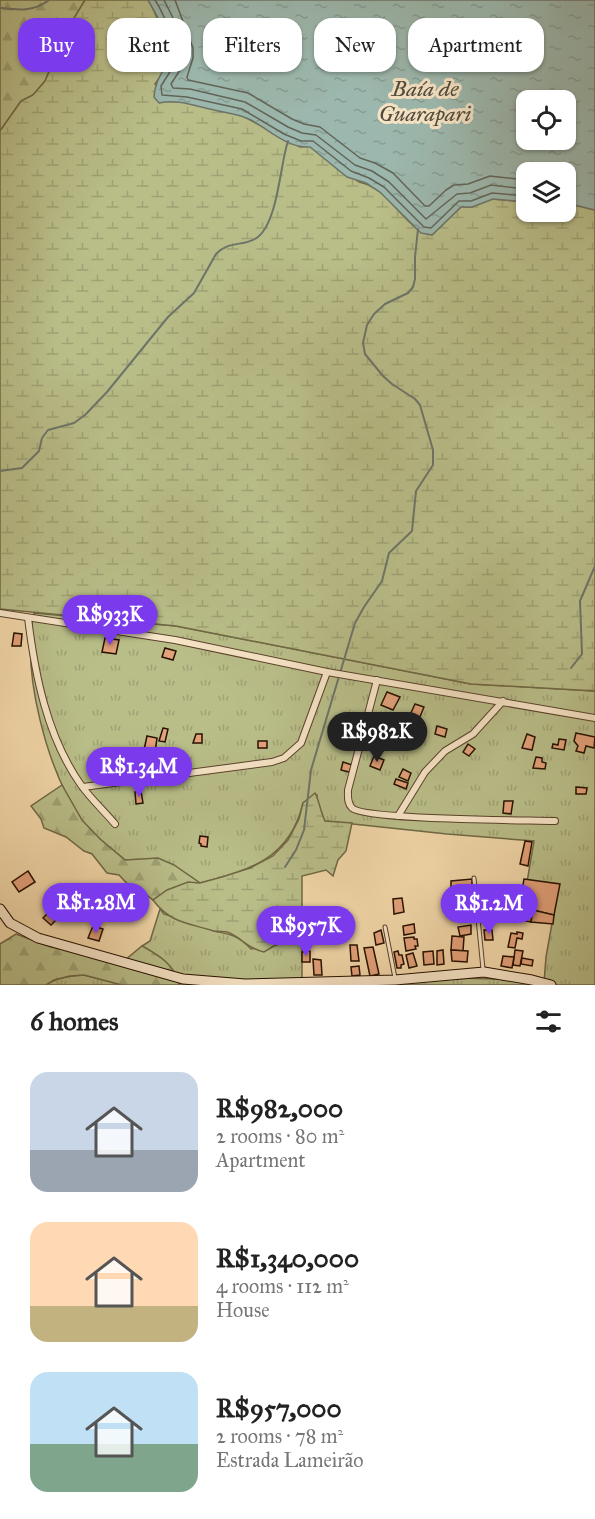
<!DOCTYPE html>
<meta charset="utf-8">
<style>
body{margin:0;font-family:"IM FELL Great Primer",serif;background:#f6f6f6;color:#222;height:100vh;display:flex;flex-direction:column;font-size:22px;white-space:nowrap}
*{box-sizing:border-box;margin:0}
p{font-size:20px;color:#767676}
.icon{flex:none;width:33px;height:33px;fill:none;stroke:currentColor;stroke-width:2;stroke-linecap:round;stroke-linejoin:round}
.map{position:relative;height:985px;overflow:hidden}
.panel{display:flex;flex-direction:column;background:#fff;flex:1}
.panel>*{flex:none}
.hud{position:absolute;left:18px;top:18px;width:560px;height:54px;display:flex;gap:12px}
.buttons{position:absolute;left:516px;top:90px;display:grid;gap:12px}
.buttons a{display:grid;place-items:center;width:60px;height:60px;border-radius:12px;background:#fff;box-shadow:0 2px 4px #0004;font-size:30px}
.price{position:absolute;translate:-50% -51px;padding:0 14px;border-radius:21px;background:#7c3aed;color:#fff;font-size:20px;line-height:39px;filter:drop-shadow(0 2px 3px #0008)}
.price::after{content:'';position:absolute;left:50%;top:36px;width:18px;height:14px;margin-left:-9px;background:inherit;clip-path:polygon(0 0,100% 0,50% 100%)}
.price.on{background:#222;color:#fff}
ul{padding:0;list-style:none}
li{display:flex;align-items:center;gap:18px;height:150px;padding:0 30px}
li span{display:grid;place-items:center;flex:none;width:168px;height:120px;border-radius:18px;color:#555}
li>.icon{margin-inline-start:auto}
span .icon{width:72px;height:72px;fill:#fffc;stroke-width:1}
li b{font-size:26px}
h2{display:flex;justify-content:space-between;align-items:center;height:72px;padding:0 30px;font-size:26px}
.chip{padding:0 21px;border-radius:18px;background:#fff;box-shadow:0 2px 4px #0004;font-size:21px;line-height:54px}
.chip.on{background:#7c3aed;color:#fff}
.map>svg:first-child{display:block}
</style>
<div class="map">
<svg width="595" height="985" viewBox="0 0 595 985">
<defs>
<pattern id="grass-tufts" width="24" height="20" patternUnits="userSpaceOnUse" patternTransform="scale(1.5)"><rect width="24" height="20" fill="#b9be89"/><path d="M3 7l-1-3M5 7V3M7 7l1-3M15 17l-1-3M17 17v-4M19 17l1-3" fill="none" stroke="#9fa274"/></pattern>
<pattern id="forest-firs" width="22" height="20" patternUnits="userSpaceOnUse" patternTransform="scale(1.5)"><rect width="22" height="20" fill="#b9be89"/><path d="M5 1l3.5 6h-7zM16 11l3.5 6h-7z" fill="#9fa274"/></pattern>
<pattern id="wetland-marsh" width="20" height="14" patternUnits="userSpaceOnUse" patternTransform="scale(1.5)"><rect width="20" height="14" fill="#b9be89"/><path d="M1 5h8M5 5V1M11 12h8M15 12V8" fill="none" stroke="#9fa274"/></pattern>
<pattern id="water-ripples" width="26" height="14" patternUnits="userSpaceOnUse" patternTransform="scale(1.5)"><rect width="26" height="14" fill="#9cb8ae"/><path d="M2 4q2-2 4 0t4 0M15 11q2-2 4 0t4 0" fill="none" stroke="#869d94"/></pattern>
</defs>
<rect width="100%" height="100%" fill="#f2d7a9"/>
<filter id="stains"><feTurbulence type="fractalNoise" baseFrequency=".00333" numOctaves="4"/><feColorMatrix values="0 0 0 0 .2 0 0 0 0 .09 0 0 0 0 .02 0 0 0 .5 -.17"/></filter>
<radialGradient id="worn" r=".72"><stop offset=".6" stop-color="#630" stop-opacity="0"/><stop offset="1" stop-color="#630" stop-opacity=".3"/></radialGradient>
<g fill="url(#grass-tufts)" stroke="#706845" stroke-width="1.5">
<path d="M34 613 176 626 471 684 595 691V985H383C439 976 488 977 544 983L546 957 556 901 525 894 534 841 447 834 325 821 318 807 317 795 303 803C290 859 250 870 200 883 173 864 158 857 125 860 110 847 92 835 81 819 47 769 21 672 34 613Z"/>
<path d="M160 909 164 914C181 919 198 926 214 931 232 935 238 935 251 949L277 945 285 938 302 929V985H179C176 966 158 955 142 946L150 941Z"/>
<path d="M84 975 122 985H46C58 977 71 976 84 975Z"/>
</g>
<g fill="url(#forest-firs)" stroke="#706845" stroke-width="1.5">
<polygon points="0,0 85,0 68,28 45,81 33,95 21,101 0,131"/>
<path d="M62 785 82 820 100 839 125 860 158 858 174 865 200 883C183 882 167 890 153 900L144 893 139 896 119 875 107 873 92 854 84 851 66 837 44 828 41 819 31 806Z"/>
<path d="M16 934 51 947 125 960 142 946C158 955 176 965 179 985H122L84 975 70 976 54 980 46 985H0V944Z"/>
</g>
<g fill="url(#wetland-marsh)" stroke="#706845" stroke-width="1.5">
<path d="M85 0H148C160 18 161 35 171 52L168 65 155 84 168 101 187 102 241 115 300 147 310 146 359 182C391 188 402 228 432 235L461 207H472L492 199 526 202V212H566V203L595 210V691L471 684 176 626 0 609V131L21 101 33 95 45 81 68 28Z"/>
<path d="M315 793C318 797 321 813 325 821L352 823 346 851 338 860 333 876 326 870 302 876V929L264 952C246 948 243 938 227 932 223 931 218 932 214 931 188 923 170 923 153 900L167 890 188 882 200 883 222 877 250 868 273 856 288 840 299 819 303 803Z"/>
</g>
<path fill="url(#water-ripples)" stroke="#6d7569" stroke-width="1.5" fill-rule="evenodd" d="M148 0H595V210L566 203V172H526V202L493 199 472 207H461L432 235 421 233 380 192 366 183 347 177 310 147C287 148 270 130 251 120 237 113 224 113 210 109 192 105 177 99 159 103L154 97C155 78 166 70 171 52 166 44 165 37 162 28 159 18 153 9 148 0ZM526 100H566V140H526Z"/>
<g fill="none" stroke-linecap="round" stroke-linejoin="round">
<g stroke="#626458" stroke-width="1.5">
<path d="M155 0C166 16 170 34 177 52L173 67 161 86 162 95 187 97 242 109 284 134 301 141H313L351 171 369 178 384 187 424 227 431 228 459 201H471L492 193 526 196"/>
<polyline points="164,0 175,22 178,37 185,51 180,70 171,84 173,88 190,89 245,102 288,127 302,133 316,135 355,165 372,171 389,182 426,219 457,194 470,193 491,185 526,189"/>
<polyline points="175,0 193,48 193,58 187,77 188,80 248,93 292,119 304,124 320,127 360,158 375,163 393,173 425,206 429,206 446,190 454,185 468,184 490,176 526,180"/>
</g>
<g stroke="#6d7569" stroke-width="2">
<path d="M0 8C18 10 34 12 49 0"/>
<path d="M0 471 22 468 39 451 42 438 48 430 74 423 85 415 107 392 168 317 194 293 216 254C229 240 245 247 258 237 278 221 280 165 288 141"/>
<polyline points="571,668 582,654 580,601 595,566"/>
<polyline points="285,867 296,850 304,830 311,770 355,623 364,607 382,581 389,553 412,531 416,491 433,465 433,450 420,405 415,399 392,384 383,376 365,354 363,343 367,325 374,314 385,304 408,293 413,287 415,279 415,257 418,229"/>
</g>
</g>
<g fill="#e4a27b" stroke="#271101" stroke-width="1.5">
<polygon points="14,633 22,634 21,646 12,646"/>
<polygon points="105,638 119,640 116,654 102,652"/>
<polygon points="165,648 176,651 173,660 162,657"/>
<polygon points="387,692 400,697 393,710 381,705"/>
<polygon points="415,704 424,707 419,719 410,715"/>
<polygon points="437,726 447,729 445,737 435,734"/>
<polygon points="163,728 168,729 165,742 159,741"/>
<polygon points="576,733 595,737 594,748 586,746 584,753 576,751 578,746 574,741"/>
<polygon points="196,734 202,734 202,743 193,743"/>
<polygon points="527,734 535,737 532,750 522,748"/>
<polygon points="147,736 157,738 155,752 144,750"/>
<polygon points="559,739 566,740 564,750 552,748 553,744 558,745"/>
<rect x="258" y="741" width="9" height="7"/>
<polygon points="468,744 475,749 469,756 463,752"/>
<polygon points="176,755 181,755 181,761 184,761 184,765 176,765"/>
<polygon points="374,756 384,760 380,770 370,766"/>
<polygon points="536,757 542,758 542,762 546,763 545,769 533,768"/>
<polygon points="343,762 352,765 349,772 341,770"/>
<polygon points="403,769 411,773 408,781 399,777"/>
<polygon points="396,779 408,783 406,789 394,784"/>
<polygon points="576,787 587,788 586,794 576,794"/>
<polygon points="141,791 143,803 136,804 135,792"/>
<polygon points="504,801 513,801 511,814 503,813"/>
<polygon points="200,836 208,837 207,847 201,846 201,844 199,843"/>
<polygon points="525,841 532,842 528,866 520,864"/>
<polygon points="28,871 35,882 19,892 12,882"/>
<polygon points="472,879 472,888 451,889 451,881"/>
<polygon points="524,879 560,884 554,915 519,907"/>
<polygon points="402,898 404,912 394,914 393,899"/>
<polygon points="521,908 533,910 531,922 519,920"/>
<polygon points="51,910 59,917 51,925 43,918"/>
<polygon points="533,910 554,915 553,924 531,922"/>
<polygon points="414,924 415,933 404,935 403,926"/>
<polygon points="471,925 471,934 460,936 458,927"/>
<polygon points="93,926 103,929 99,941 88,938"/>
<polygon points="381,930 384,943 376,945 374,933"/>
<polygon points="484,930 492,930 493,940 485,940"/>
<polygon points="517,932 523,933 522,939 517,938 515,948 508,947 511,933 517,934"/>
<polygon points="452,936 464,937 463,951 451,950"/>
<polygon points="414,937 414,939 417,939 418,946 415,946 416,949 406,951 404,938"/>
<polygon points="350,945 357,945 359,961 351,961"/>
<polygon points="373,947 379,974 370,976 364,948"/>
<polygon points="443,950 444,964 437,965 437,951"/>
<polygon points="451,950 468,951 467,962 452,961"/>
<polygon points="515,950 523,951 520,966 513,965"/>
<polygon points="310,951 310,962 302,962 302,952"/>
<polygon points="398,951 399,955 402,955 404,964 401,965 401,968 397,968 394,952"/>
<polygon points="433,951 434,964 424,965 423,952"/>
<polygon points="413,953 417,966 409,968 406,955"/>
<polygon points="503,956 514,957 512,968 501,966"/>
<polygon points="522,958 533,960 532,966 521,964"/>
<polygon points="313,959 321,960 322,975 314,975"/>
<polygon points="359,966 360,975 352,976 351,967"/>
</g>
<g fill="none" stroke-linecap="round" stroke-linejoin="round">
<defs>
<g id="lane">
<polyline points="474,878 483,969"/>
<polyline points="385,927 395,978"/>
</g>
<g id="street">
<polyline points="0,613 175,640 327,672 595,718"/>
<path d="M28 618C35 675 47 737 81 785 91 799 104 811 115 824"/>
<path d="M377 680 348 790C348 796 347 803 352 808 364 820 526 820 555 821"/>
<polyline points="83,787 272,762 284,758 301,743 327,672"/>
<polyline points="398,816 425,772 445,751 473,734 503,701"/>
</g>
<polyline id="secondary" points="0,909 10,923 38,938 183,979 245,984 395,980 484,972 532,980 551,985"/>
</defs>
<use href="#lane" stroke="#5a422b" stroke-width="5"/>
<use href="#street" stroke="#5a422b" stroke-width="8"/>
<use href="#secondary" stroke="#271101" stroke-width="11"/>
<use href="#lane" stroke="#f7e5c7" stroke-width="3"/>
<use href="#street" stroke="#f7e5c7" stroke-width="6"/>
<use href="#secondary" stroke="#f7e5c7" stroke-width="9"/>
</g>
<g text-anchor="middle" stroke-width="6" stroke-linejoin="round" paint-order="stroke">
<g font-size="22" font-style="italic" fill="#504b3e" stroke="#f7e5c7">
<text x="425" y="96">Baía de<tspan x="425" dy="25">Guarapari</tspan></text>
</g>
</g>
<rect width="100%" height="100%" filter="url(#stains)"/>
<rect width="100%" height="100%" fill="url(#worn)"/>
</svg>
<div class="buttons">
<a><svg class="icon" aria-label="locate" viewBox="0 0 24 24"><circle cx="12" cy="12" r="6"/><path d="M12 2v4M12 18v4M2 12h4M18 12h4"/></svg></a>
<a><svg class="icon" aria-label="layers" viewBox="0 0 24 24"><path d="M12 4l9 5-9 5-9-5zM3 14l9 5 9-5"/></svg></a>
</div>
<b class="price" style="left:110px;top:646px">R$933K</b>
<b class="price on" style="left:377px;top:763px">R$982K</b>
<b class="price" style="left:139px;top:798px">R$1.34M</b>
<b class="price" style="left:96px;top:934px">R$1.28M</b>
<b class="price" style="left:489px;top:935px">R$1.2M</b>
<b class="price" style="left:306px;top:957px">R$957K</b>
<div class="hud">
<a class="chip on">Buy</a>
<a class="chip">Rent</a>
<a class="chip">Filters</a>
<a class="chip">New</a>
<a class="chip">Apartment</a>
</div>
</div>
<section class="panel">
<h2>6 homes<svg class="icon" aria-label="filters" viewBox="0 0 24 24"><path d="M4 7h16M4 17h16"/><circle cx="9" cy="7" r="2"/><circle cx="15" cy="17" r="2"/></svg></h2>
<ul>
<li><span style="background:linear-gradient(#c9d6e8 65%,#9aa5b1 0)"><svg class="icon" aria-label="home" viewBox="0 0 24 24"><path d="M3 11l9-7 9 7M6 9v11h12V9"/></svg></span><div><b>R$982,000</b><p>2 rooms · 80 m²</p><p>Apartment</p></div></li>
<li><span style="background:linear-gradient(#ffd9b3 70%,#c2b280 0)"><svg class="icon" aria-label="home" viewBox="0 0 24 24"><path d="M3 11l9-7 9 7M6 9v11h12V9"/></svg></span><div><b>R$1,340,000</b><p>4 rooms · 112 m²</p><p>House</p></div></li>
<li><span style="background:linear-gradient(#bfe0f5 60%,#7fa58c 0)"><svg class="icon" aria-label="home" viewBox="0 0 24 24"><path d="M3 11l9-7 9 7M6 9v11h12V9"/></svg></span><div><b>R$957,000</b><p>2 rooms · 78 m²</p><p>Estrada Lameirão</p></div></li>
</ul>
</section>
